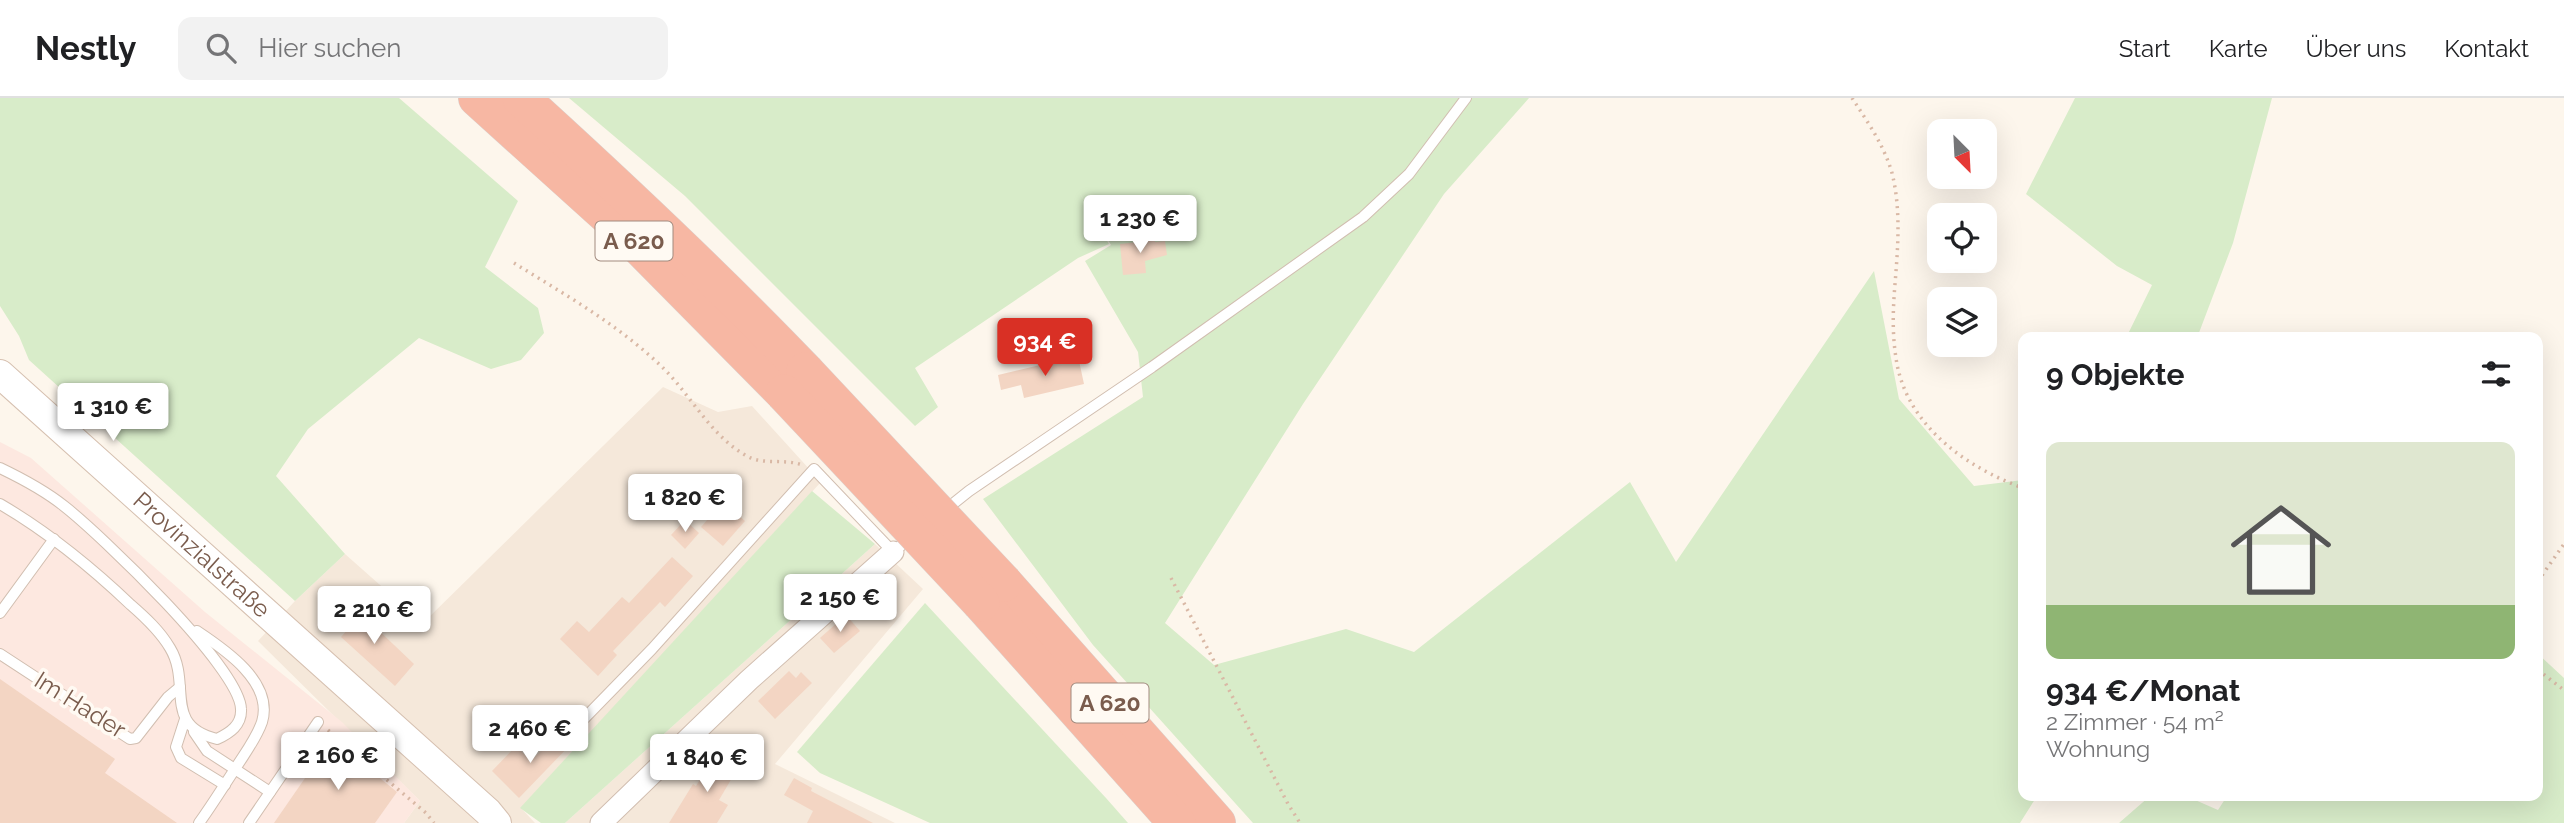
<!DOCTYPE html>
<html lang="de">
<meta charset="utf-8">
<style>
body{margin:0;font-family:Raleway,sans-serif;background:#f2f2f2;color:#202124;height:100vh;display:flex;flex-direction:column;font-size:26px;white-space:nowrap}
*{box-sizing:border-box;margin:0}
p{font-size:23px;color:#757577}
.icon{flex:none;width:38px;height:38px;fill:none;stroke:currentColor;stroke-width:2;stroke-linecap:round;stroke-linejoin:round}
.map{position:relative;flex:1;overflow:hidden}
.side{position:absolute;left:2018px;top:234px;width:525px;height:469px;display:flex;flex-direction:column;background:#fff;border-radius:14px;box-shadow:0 7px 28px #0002}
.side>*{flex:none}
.needle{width:46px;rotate:156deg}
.controls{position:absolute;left:1927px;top:21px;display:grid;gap:14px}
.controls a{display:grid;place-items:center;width:70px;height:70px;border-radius:14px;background:#fff;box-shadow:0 7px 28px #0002;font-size:35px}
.price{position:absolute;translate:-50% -60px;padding:0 16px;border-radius:7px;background:#fff;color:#222;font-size:23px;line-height:46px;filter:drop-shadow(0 2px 4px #0008)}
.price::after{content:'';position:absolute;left:50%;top:42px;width:21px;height:16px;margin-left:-10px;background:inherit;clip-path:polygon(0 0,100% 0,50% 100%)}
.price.current{background:#d93025;color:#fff}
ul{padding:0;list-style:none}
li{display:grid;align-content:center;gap:14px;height:371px;padding:0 28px}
li span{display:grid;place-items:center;height:217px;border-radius:14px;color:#555}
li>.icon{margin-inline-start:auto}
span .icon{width:126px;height:126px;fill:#fffc;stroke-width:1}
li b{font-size:30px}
h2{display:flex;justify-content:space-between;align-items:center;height:84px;padding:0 28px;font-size:30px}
header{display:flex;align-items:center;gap:42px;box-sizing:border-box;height:98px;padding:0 35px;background:#fff;border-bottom:2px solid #e0e0e0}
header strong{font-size:33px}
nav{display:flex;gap:38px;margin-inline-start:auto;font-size:24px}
.search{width:490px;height:63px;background:#f2f2f2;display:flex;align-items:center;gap:18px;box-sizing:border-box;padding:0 24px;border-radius:14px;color:#757577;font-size:26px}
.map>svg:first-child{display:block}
</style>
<header>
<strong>Nestly</strong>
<div class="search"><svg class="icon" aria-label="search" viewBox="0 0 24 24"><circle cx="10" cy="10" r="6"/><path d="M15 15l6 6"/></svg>Hier suchen</div>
<nav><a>Start</a><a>Karte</a><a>Über uns</a><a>Kontakt</a></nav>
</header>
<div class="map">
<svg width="2564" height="725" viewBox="0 0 2564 725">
<rect width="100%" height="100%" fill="#fdf6ec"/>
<g fill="#f5e8da">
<polygon points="663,289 718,314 752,308 821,384 521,710 535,725 404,725 420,703 258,543 295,503 345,456 423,525"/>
<polygon points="875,446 923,491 775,666 895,725 565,725"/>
</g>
<polygon fill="#fde8e0" points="0,344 31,360 205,514 342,624 420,703 404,725 0,725"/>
<g fill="#d8ecc9">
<polygon points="0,0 399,0 518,103 485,169 538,210 544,235 521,262 491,271 419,240 308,331 276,378 345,456 295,503 29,262 19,238 0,208"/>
<polygon points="569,0 1529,0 1444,96 1303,306 1165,525 1214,567 1346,531 1414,554 1630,384 1676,464 1874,173 1899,301 1974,388 2023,382 2023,698 2037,698 2020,725 1253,725 1093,547 983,401 1143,299 1138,254 1085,163 1111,147 1079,94 1109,146 1078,160 915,270 938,309 915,328 685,98"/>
<polygon points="2075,0 2272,0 2233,145 2197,240 2126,240 2152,187 2117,168 2026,96"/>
<polygon points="812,393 875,446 565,725 541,725 520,710"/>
<polygon points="925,505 1106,700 1128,725 930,725 820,675 797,654"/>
<polygon points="2538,556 2564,580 2564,725 2119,725 2150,698 2186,698 2218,712 2227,698 2538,698"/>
</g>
<g fill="#f3d5c3">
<polygon points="1155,142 1155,144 1165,143 1167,157 1145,163 1146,175 1123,177 1120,146"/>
<polygon points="1078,258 1084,286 1024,300 1021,287 1001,292 998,277"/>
<polygon points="723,404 745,423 723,448 701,429"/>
<polygon points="685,422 699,435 685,451 671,437"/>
<polygon points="672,459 693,478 665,509 660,504 613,553 617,557 598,578 560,541 577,523 589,534 622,499 629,505"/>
<polygon points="351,506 414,566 395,588 341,539 348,531 337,519"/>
<polygon points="846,517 860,533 834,555 820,540"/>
<polygon points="789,573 796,580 801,574 812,585 775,621 758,603"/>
<polygon points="0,581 115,661 105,675 177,725 0,725"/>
<polygon points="561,632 573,644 519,700 492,673 516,648 531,663"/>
<polygon points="332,641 397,694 375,725 274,725"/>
<polygon points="716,655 739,668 719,702 728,707 717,725 669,725 693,686 696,688"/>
<polygon points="794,680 812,690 811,693 873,725 807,725 813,713 784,697"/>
</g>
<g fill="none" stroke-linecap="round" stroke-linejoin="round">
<defs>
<g id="lane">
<path d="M0 370C23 381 44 392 64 408 100 436 240 570 241 611 242 627 230 635 217 641 162 628 192 586 170 550 160 533 146 520 131 507 91 469 48 434 0 406"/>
<polyline points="944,413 969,393 1152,269 1363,119 1409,76 1466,0"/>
<polyline points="0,515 54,441"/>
<path d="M197 533C224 551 274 584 262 624 256 641 245 655 235 671 223 689 212 707 199 725"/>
<polyline points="0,556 130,641 136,640 168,599 180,589"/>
<polyline points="185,621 176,649 181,660 225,687"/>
<polyline points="574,631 652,551 814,371 893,454 913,438"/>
<polyline points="194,634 207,653 270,694"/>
<polyline points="249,725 318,624"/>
</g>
<polyline id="street" points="601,725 749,582 893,454"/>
<g id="secondary">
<path id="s1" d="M0 276 488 714 497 725"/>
</g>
<g id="highway">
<polyline points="477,0 621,130 784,295"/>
<path d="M521 0C619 89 714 178 805 273"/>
<polyline points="1004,485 1217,725"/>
<polyline points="981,505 1177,725"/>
</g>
</defs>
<use href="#lane" stroke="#d1beb0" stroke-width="12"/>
<use href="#street" stroke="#d1beb0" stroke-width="23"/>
<use href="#secondary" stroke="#d6c0b0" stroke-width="30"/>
<use href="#highway" stroke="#dad1cd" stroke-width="38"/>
<g stroke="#d9b8a5" stroke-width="3.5" stroke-dasharray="2 5" stroke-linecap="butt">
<path d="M1852 0C1867 23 1884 47 1892 75 1901 111 1898 149 1895 186 1893 210 1892 235 1896 260 1905 326 1965 369 2023 390"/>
<path d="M514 165C564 196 617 226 660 267 689 294 709 336 745 357 762 368 784 360 802 367"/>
<polyline points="1171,480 1288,706 1300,725"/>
<polyline points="2538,483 2564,446"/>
<polyline points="2538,572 2564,592"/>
<polyline points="328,632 426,715 434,725"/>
</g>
<use href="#lane" stroke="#fff" stroke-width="10"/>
<use href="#street" stroke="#fff" stroke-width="21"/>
<use href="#secondary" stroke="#fff" stroke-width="28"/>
<use href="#highway" stroke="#f7b7a3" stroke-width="37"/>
<defs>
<g id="highway-bridge">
<polyline points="805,273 1004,485"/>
<polyline points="784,295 981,505"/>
</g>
</defs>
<use href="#highway-bridge" stroke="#dad1cd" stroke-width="38" stroke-linecap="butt"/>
<use href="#highway-bridge" stroke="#f7b7a3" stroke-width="37"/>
</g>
<g text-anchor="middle" stroke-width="7" stroke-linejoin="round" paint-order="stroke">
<g fill="#fffaf3" stroke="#a28b7f" stroke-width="2">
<rect x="595.5" y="123.5" width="77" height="39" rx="5"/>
<rect x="1071.5" y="585.5" width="77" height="39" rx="5"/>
</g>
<g font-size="23" font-weight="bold" fill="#7a5c4d">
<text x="634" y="151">A 620</text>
<text x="1110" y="613">A 620</text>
</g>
<g font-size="24" fill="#7a5c4d" stroke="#fffaf3">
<text dy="8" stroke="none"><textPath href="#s1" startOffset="271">Provinzialstraße</textPath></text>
<text transform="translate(80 607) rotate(32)" y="8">Im Hader</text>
</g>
</g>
</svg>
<div class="controls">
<a><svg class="needle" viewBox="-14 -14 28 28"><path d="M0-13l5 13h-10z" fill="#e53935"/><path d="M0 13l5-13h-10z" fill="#757577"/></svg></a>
<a><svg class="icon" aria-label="locate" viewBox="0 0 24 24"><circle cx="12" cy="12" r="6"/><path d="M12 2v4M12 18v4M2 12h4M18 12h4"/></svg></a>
<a><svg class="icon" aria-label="layers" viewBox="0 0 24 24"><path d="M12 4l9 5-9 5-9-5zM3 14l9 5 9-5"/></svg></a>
</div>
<b class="price" style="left:1140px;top:157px">1 230 €</b>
<b class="price current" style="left:1045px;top:280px">934 €</b>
<b class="price" style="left:113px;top:345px">1 310 €</b>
<b class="price" style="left:685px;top:436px">1 820 €</b>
<b class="price" style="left:840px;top:536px">2 150 €</b>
<b class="price" style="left:374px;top:548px">2 210 €</b>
<b class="price" style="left:530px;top:667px">2 460 €</b>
<b class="price" style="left:338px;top:694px">2 160 €</b>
<b class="price" style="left:707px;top:696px">1 840 €</b>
<section class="side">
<h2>9 Objekte<svg class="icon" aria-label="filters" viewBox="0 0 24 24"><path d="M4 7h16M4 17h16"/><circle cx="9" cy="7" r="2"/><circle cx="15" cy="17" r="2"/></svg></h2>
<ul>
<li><span style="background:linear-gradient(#dfe7d0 75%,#8fb573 0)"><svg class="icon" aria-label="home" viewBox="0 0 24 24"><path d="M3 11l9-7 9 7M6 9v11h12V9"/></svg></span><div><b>934 €/Monat</b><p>2 Zimmer · 54 m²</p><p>Wohnung</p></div></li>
</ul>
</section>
</div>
